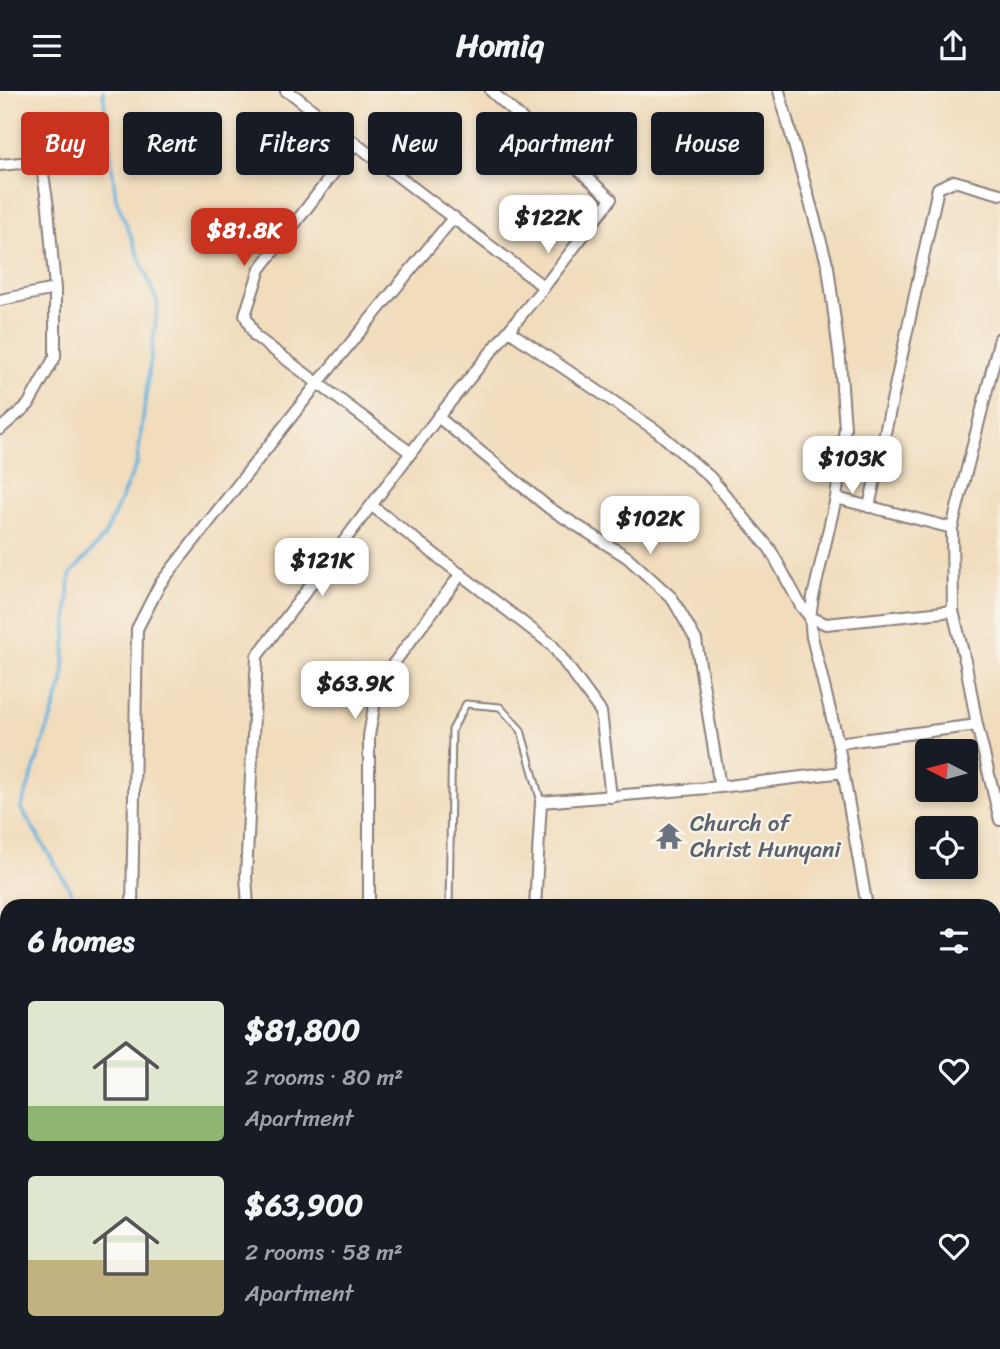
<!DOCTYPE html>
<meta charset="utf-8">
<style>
body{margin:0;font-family:Sriracha,sans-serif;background:#20242c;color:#f1f3f6;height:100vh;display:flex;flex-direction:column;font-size:26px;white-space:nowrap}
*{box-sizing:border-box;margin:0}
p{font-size:23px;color:#9ea1a6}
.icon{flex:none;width:38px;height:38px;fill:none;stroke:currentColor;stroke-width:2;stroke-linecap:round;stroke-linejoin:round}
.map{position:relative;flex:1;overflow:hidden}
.panel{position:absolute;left:0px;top:808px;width:1001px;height:450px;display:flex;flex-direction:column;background:#171b24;border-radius:21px 21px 0 0;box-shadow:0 4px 10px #0003}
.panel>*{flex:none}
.top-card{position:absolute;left:21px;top:21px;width:959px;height:63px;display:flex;gap:14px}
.needle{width:46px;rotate:276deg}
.fabs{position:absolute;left:915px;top:648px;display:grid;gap:14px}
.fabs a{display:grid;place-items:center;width:63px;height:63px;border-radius:7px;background:#171b24;box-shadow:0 4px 10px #0003;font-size:35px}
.price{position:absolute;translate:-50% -60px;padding:0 16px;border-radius:14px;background:#fff;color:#222;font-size:23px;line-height:46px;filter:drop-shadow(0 2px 4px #0008)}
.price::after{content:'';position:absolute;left:50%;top:42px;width:21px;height:16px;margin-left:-10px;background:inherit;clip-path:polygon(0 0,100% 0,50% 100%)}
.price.current{background:#c8321e;color:#fff}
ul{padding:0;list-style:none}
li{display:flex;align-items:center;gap:21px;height:175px;padding:0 28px}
li span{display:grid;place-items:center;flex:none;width:196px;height:140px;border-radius:7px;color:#555}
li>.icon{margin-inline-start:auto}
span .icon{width:84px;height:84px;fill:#fffc;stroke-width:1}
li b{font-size:30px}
h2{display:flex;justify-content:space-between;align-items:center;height:84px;padding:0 28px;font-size:30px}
.pill{padding:0 24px;border-radius:7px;background:#171b24;box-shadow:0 4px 10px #0003;font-size:24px;line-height:63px}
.pill.current{background:#c8321e;color:#fff}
header{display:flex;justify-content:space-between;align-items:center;height:91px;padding:0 28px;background:#171b24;font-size:32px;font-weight:700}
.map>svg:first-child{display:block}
</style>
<header><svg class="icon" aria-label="menu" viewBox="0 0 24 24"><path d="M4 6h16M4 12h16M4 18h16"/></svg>Homiq<svg class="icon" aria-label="share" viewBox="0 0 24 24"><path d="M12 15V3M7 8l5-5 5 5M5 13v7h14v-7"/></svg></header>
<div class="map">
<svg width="1000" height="1258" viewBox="0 0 1000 1258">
<rect width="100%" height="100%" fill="#f7f3e8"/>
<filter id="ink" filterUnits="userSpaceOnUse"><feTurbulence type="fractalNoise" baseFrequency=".0143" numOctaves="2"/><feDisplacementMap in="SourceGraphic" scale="14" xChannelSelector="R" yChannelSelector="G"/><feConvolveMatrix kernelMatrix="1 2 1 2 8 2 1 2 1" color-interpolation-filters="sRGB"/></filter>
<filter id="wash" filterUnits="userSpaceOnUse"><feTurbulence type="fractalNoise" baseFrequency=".00686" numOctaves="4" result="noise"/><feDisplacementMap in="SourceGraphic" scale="28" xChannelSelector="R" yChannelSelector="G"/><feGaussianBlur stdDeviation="1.57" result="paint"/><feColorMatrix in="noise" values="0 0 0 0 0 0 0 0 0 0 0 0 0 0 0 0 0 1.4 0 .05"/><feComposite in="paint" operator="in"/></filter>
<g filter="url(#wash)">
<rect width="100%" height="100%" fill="#f1dcbc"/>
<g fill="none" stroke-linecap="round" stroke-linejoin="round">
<g stroke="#65b2de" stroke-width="3.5">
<polyline points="72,816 71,800 21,717 63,591 70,484 104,446 137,372 158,213 116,108 103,0"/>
<polyline points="51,1258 53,1251"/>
</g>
</g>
</g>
<g filter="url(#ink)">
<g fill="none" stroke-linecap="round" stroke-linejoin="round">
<defs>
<polyline id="service" points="449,816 452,639 466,613 500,616 521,639 541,711"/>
<g id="minor">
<path d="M286 0 295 5C377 71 461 132 544 196"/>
<polyline points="779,0 828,176 840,269 845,337 836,407 813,506 810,526 812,546 838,652 867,816"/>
<polyline points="355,54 260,178 245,224 255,245 411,362"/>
<polyline points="0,74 41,70 48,116 55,198 55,266 28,314 0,338"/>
<polyline points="0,209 55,198"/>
<polyline points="509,240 657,340 710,386 770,458 801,515 810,526 826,533 953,520"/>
<polyline points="1000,247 952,437 953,520 966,574 977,634 1000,729"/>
<polyline points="438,326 549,417 627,466 672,507 696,549 720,696"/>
<polyline points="836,407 952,437"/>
<polyline points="372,415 552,554 601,621 611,706"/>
<polyline points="869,416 938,97 954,90 1000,103"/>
<polyline points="838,652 977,634"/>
<polyline points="132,816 137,538 160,493 318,292 454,126"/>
<polyline points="248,816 246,785 257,565 438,326 544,196 611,108 491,0"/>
<polyline points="369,816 369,645 378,593 461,483"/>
<polyline points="535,816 541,711 720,696 843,681"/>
<polyline points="994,946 1000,936"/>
<polyline points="994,1130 1000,1129"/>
<polyline points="410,1251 413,1258"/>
<polyline points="579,1251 583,1258"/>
<polyline points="760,1258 761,1251"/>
<polyline points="900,1258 902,1251"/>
</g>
</defs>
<use href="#service" stroke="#8a7f7c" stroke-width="9"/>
<use href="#minor" stroke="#8a7f7c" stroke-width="14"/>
<use href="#service" stroke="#fff" stroke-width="5"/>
<use href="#minor" stroke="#fff" stroke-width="10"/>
</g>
</g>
<defs>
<symbol id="temple-bare" viewBox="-9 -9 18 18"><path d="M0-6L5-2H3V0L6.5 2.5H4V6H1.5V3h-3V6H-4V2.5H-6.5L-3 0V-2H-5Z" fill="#6b7280" stroke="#f7f3e8" stroke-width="2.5" paint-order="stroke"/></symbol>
</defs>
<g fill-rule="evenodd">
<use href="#temple-bare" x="650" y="726" width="38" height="38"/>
</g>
<g text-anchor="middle" stroke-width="5" stroke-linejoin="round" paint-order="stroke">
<g font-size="23" fill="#5b616d" stroke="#f7f3e8" text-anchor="start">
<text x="690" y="740">Church of<tspan x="690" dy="26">Christ Hunyani</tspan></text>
</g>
</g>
</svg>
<div class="fabs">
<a><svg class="needle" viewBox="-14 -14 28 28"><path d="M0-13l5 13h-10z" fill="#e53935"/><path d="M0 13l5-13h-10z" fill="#9ea1a6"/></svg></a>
<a><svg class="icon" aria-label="locate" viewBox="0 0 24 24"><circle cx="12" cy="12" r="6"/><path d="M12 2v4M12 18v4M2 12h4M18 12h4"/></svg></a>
</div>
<b class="price" style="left:548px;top:164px">$122K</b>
<b class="price current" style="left:244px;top:177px">$81.8K</b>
<b class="price" style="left:852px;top:405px">$103K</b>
<b class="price" style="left:650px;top:465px">$102K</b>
<b class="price" style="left:322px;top:507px">$121K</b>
<b class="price" style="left:355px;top:630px">$63.9K</b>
<div class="top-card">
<a class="pill current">Buy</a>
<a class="pill">Rent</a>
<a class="pill">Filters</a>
<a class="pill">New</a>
<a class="pill">Apartment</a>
<a class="pill">House</a>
</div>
<section class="panel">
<h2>6 homes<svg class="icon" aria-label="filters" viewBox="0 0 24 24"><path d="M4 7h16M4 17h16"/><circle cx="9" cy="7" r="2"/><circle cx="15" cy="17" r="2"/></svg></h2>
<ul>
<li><span style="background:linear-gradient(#dfe7d0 75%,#8fb573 0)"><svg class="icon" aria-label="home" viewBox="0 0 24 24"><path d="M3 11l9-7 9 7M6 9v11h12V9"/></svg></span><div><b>$81,800</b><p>2 rooms · 80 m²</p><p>Apartment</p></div><svg class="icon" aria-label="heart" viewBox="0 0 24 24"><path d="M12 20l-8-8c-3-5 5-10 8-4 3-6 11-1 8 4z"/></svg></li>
<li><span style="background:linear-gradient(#dfe7d0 60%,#c2b280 0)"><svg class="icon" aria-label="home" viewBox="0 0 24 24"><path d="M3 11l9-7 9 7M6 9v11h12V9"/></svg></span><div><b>$63,900</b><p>2 rooms · 58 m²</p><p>Apartment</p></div><svg class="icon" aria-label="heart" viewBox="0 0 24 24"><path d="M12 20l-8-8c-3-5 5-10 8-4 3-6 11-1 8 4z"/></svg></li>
</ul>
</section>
</div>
